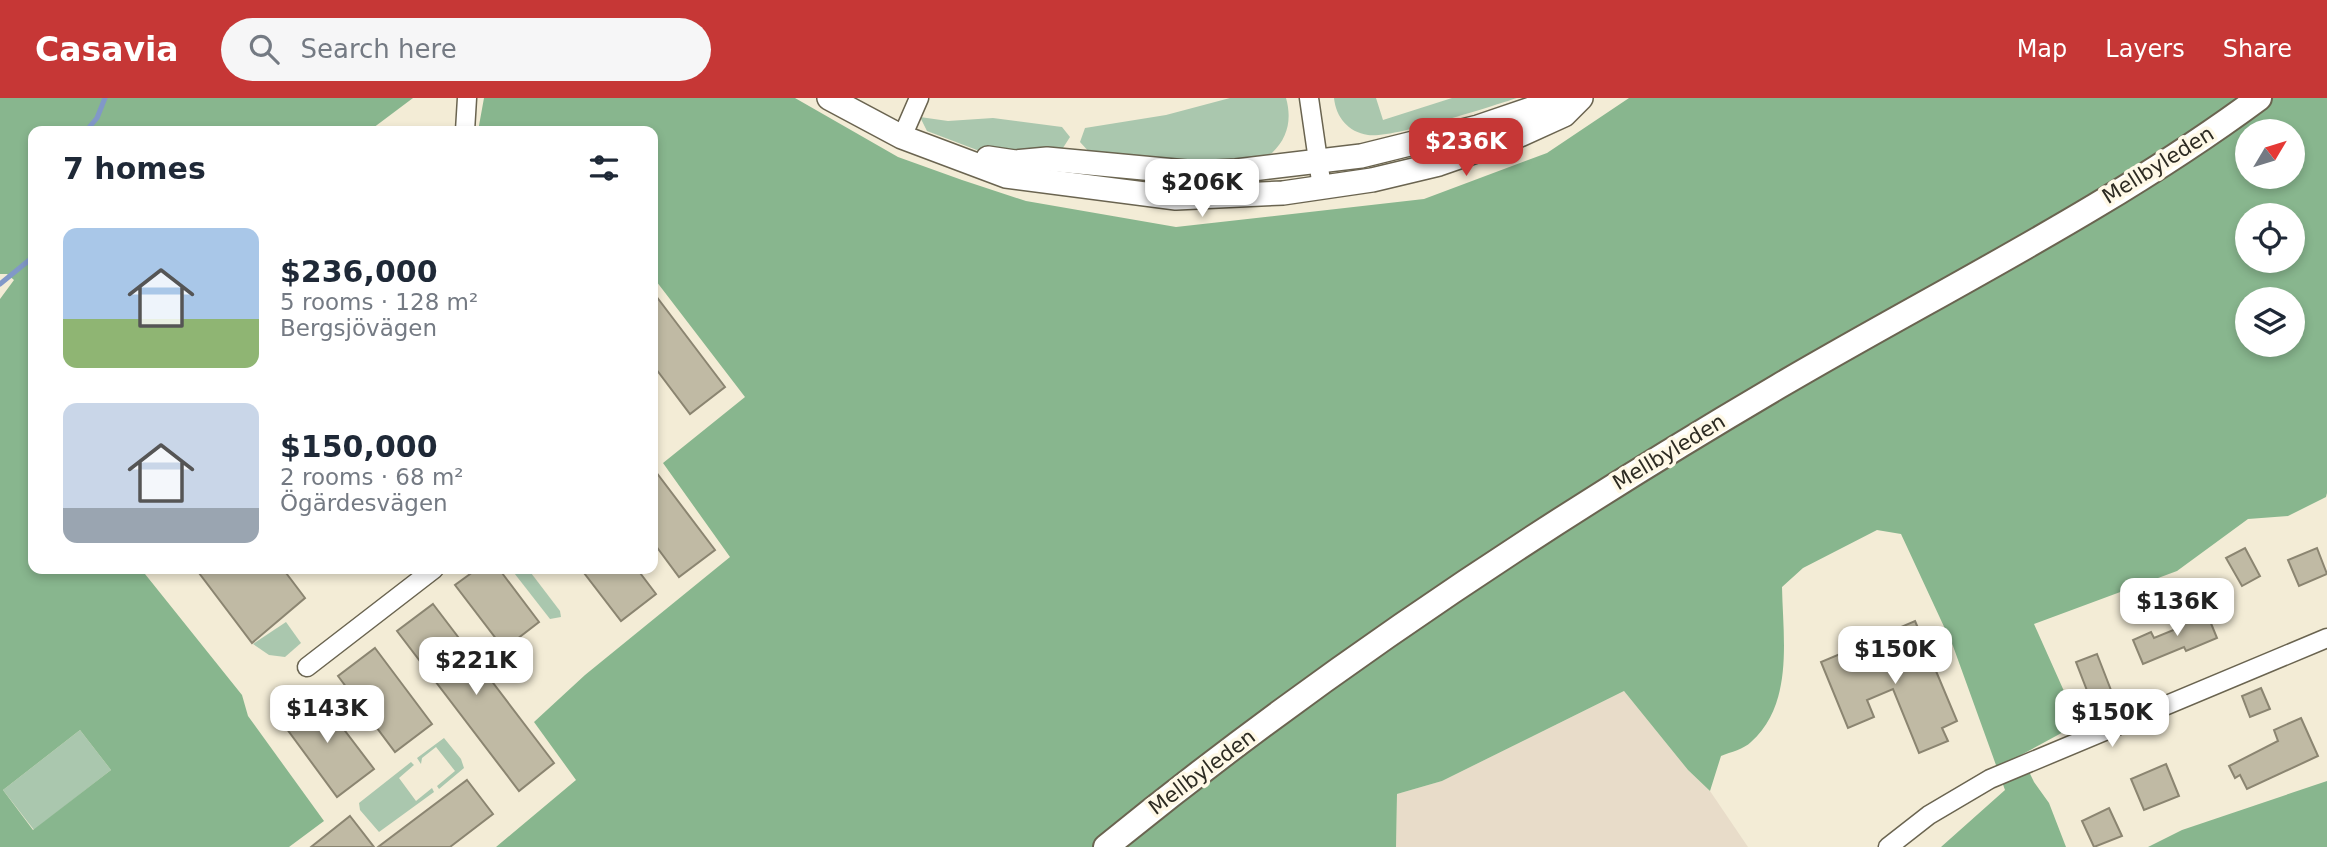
<!DOCTYPE html>
<meta charset="utf-8">
<style>
body{margin:0;font-family:"DejaVu Sans",sans-serif;background:#f6f6f7;color:#1f2937;height:100vh;display:flex;flex-direction:column;font-size:26px;white-space:nowrap}
*{box-sizing:border-box;margin:0}
p{font-size:23px;color:#747a83}
.icon{flex:none;width:38px;height:38px;fill:none;stroke:currentColor;stroke-width:2;stroke-linecap:round;stroke-linejoin:round}
.map{position:relative;flex:1;overflow:hidden}
.panel{position:absolute;left:28px;top:28px;width:630px;height:448px;display:flex;flex-direction:column;background:#fff;border-radius:14px;box-shadow:0 4px 10px #0003}
.panel>*{flex:none}
.needle{width:46px;rotate:52deg}
.controls{position:absolute;left:2235px;top:21px;display:grid;gap:14px}
.controls a{display:grid;place-items:center;width:70px;height:70px;border-radius:50%;background:#fff;box-shadow:0 4px 10px #0003;font-size:35px}
.price{position:absolute;translate:-50% -60px;padding:0 16px;border-radius:14px;background:#fff;color:#222;font-size:23px;line-height:46px;filter:drop-shadow(0 2px 4px #0008)}
.price::after{content:'';position:absolute;left:50%;top:42px;width:21px;height:16px;margin-left:-10px;background:inherit;clip-path:polygon(0 0,100% 0,50% 100%)}
.price.on{background:#c63736;color:#fff}
ul{padding:0;list-style:none}
li{display:flex;align-items:center;gap:21px;height:175px;padding:0 35px}
li span{display:grid;place-items:center;flex:none;width:196px;height:140px;border-radius:14px;color:#555}
li>.icon{margin-inline-start:auto}
span .icon{width:84px;height:84px;fill:#fffc;stroke-width:1}
li b{font-size:30px}
h2{display:flex;justify-content:space-between;align-items:center;height:84px;padding:0 35px;font-size:30px}
header{display:flex;align-items:center;gap:42px;box-sizing:border-box;height:98px;padding:0 35px;background:#c63736;color:#fff}
header strong{font-size:33px}
nav{display:flex;gap:38px;margin-inline-start:auto;font-size:24px}
.search{width:490px;height:63px;background:#f6f6f7;display:flex;align-items:center;gap:18px;box-sizing:border-box;padding:0 24px;border-radius:38px;color:#747a83;font-size:26px}
.map>svg:first-child{display:block}
</style>
<header>
<strong>Casavia</strong>
<div class="search"><svg class="icon" aria-label="search" viewBox="0 0 24 24"><circle cx="10" cy="10" r="6"/><path d="M15 15l6 6"/></svg>Search here</div>
<nav><a>Map</a><a>Layers</a><a>Share</a></nav>
</header>
<div class="map">
<svg width="2327" height="749" viewBox="0 0 2327 749">
<rect width="100%" height="100%" fill="#f3ecd6"/>
<polygon fill="#e8dcc9" points="1624,593 1688,672 1710,693 1748,749 1396,749 1397,696 1442,683"/>
<g fill="#aac7ae">
<path d="M1230 0H1286C1292 21 1288 40 1272 55 1233 75 1136 60 1091 56L1080 44 1085 30 1166 17Z"/>
<path d="M1334 0H1376L1383 22 1452 0H1517C1489 9 1391 41 1368 37 1348 34 1336 19 1334 0Z"/>
<polygon points="920,19 948,23 993,20 1062,29 1070,39 1061,53 990,57 927,33"/>
<polygon points="511,471 528,471 560,513 561,519 550,521"/>
<polygon points="286,524 301,545 285,559 269,557 253,546"/>
<polygon points="80,632 111,672 34,732 3,692"/>
<polygon points="444,640 461,661 464,670 439,691 437,688 455,673 436,649 422,660 421,666 417,660"/>
<polygon points="411,664 414,667 399,680 416,703 432,690 434,694 379,734 360,712 359,705"/>
</g>
<g fill="#88b68e" fill-rule="evenodd">
<path d="M0 0H413L369 33H33V471H141L242 597 248 618 324 723 289 749H0V201L14 182 7 176H0ZM80 632 111 672 33 732 3 692Z"/>
<path d="M484 0H795L898 59 962 82 1026 103 1176 129 1424 101 1547 55 1629 0H2327V395L2326 399 2288 418 2248 421 2177 473 2034 526 2076 620 2067 632 2021 657 2034 684 2049 705 2066 749H1941L2005 692 1953 548 1901 436 1877 432 1803 470 1782 489C1783 541 1794 605 1751 644 1744 651 1731 654 1721 658L1710 693 1688 672 1624 593 1442 683 1397 696 1396 749H496L576 682 534 624 585 577 730 459 663 365 745 299 653 179V33H478ZM2247 33H2292V79H2247ZM2247 117H2292V163H2247ZM2247 201H2292V247H2247Z"/>
<polygon points="2327,683 2327,749 2148,749 2182,732"/>
</g>
<g fill="none" stroke-linecap="round" stroke-linejoin="round">
<g stroke="#8198c8" stroke-width="5">
<polyline points="86,33 97,20 105,0"/>
<polyline points="0,186 33,159"/>
</g>
</g>
<g fill="#c0baa4" stroke="#8b8571" stroke-width="2">
<polygon points="653,194 725,289 690,316 653,267"/>
<polygon points="653,370 715,452 679,479 653,444"/>
<polygon points="2245,450 2260,478 2242,488 2226,460"/>
<polygon points="2317,450 2327,476 2299,488 2288,462"/>
<polygon points="196,471 283,471 305,500 252,545"/>
<polygon points="477,471 499,471 539,524 504,551 455,487"/>
<polygon points="581,471 637,471 656,496 621,523"/>
<polygon points="433,506 554,665 519,693 397,533"/>
<polygon points="2197,511 2201,520 2208,518 2217,540 2186,553 2184,549 2143,566 2133,542 2151,534 2154,540 2181,529 2177,519"/>
<polygon points="1915,523 1957,623 1942,630 1948,643 1919,655 1893,591 1867,602 1874,619 1848,630 1821,564 1847,553 1854,570 1880,559 1873,541"/>
<polygon points="375,550 432,626 395,654 338,578"/>
<polygon points="2097,556 2114,600 2093,608 2076,564"/>
<polygon points="2261,590 2270,611 2250,619 2242,598"/>
<polygon points="317,596 374,671 337,699 281,623"/>
<polygon points="2301,620 2318,658 2247,691 2240,677 2235,680 2229,668 2278,643 2274,632"/>
<polygon points="2166,666 2179,698 2144,712 2131,681"/>
<polygon points="467,682 493,716 450,749 378,749"/>
<polygon points="2109,710 2122,738 2094,749 2082,723"/>
<polygon points="350,718 374,749 311,749"/>
</g>
<g fill="none" stroke-linecap="round" stroke-linejoin="round">
<defs>
<g id="minor">
<polyline points="1309,0 1322,90"/>
<polyline points="465,33 467,0"/>
<polyline points="902,39 919,0"/>
<polyline points="307,569 434,471"/>
<polyline points="1888,749 1929,717 1990,681 2327,540"/>
</g>
<g id="tertiary">
<polyline points="829,0 902,39 1006,78 1176,100 1283,95 1372,82 1439,66 1511,41 1564,17 1581,0"/>
<polyline points="988,60 1015,64 1047,61 1197,75 1236,73 1361,58 1478,29 1560,1 1575,3"/>
</g>
<path id="secondary" d="M1106 749C1317 577 1544 426 1779 288 1939 194 2109 111 2259 0"/>
</defs>
<use href="#minor" stroke="#6a6450" stroke-width="21"/>
<use href="#tertiary" stroke="#6a6450" stroke-width="26"/>
<use href="#secondary" stroke="#6a6450" stroke-width="28"/>
<use href="#minor" stroke="#fff" stroke-width="18"/>
<use href="#tertiary" stroke="#fff" stroke-width="23"/>
<use href="#secondary" stroke="#fff" stroke-width="24"/>
</g>
<g text-anchor="middle" stroke-width="7" stroke-linejoin="round" paint-order="stroke">
<g font-size="21" fill="#2d2b22" stroke="#fff9e7">
<text transform="translate(2158 67) rotate(-32)" y="7">Mellbyleden</text>
<text transform="translate(1669 354) rotate(-31)" y="7">Mellbyleden</text>
<text transform="translate(1202 674) rotate(-37)" y="7">Mellbyleden</text>
</g>
</g>
</svg>
<div class="controls">
<a><svg class="needle" viewBox="-14 -14 28 28"><path d="M0-13l5 13h-10z" fill="#e53935"/><path d="M0 13l5-13h-10z" fill="#747a83"/></svg></a>
<a><svg class="icon" aria-label="locate" viewBox="0 0 24 24"><circle cx="12" cy="12" r="6"/><path d="M12 2v4M12 18v4M2 12h4M18 12h4"/></svg></a>
<a><svg class="icon" aria-label="layers" viewBox="0 0 24 24"><path d="M12 4l9 5-9 5-9-5zM3 14l9 5 9-5"/></svg></a>
</div>
<b class="price on" style="left:1466px;top:80px">$236K</b>
<b class="price" style="left:1202px;top:121px">$206K</b>
<b class="price" style="left:2177px;top:540px">$136K</b>
<b class="price" style="left:1895px;top:588px">$150K</b>
<b class="price" style="left:476px;top:599px">$221K</b>
<b class="price" style="left:327px;top:647px">$143K</b>
<b class="price" style="left:2112px;top:651px">$150K</b>
<section class="panel">
<h2>7 homes<svg class="icon" aria-label="filters" viewBox="0 0 24 24"><path d="M4 7h16M4 17h16"/><circle cx="9" cy="7" r="2"/><circle cx="15" cy="17" r="2"/></svg></h2>
<ul>
<li><span style="background:linear-gradient(#a9c7e8 65%,#8fb573 0)"><svg class="icon" aria-label="home" viewBox="0 0 24 24"><path d="M3 11l9-7 9 7M6 9v11h12V9"/></svg></span><div><b>$236,000</b><p>5 rooms · 128 m²</p><p>Bergsjövägen</p></div></li>
<li><span style="background:linear-gradient(#c9d6e8 75%,#9aa5b1 0)"><svg class="icon" aria-label="home" viewBox="0 0 24 24"><path d="M3 11l9-7 9 7M6 9v11h12V9"/></svg></span><div><b>$150,000</b><p>2 rooms · 68 m²</p><p>Ögärdesvägen</p></div></li>
</ul>
</section>
</div>
